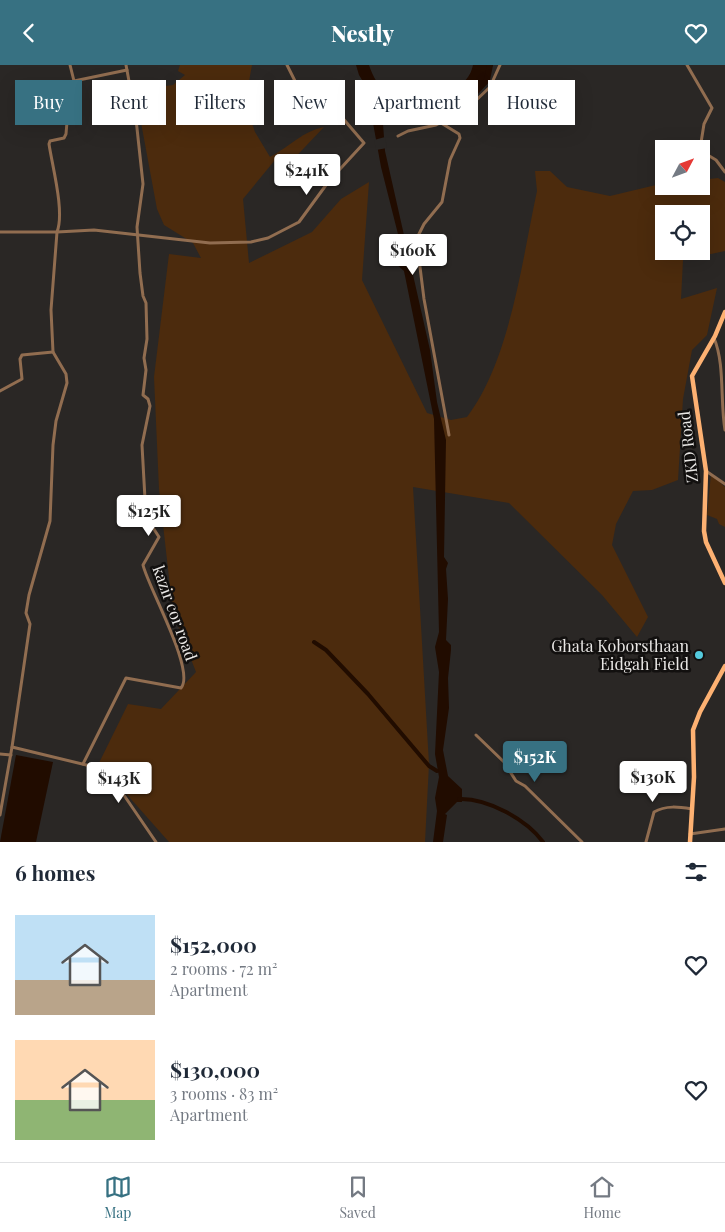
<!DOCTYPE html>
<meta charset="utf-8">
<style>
body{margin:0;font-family:"Playfair Display",serif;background:#f6f6f7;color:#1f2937;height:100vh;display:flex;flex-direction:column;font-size:19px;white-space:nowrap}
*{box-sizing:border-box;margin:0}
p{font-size:16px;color:#747a83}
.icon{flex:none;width:28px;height:28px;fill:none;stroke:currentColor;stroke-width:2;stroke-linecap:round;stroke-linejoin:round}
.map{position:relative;height:777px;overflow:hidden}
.sheet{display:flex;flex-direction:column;background:#fff;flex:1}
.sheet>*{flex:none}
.guide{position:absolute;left:15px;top:15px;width:695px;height:45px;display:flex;gap:10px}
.needle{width:32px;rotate:49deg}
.controls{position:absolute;left:655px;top:75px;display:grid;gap:10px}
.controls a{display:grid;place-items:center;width:55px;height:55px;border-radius:0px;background:#fff;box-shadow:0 5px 20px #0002;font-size:25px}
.price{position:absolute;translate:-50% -42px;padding:0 11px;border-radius:5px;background:#fff;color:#222;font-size:16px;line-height:32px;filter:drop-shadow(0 1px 2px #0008)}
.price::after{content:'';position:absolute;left:50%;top:30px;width:15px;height:11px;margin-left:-8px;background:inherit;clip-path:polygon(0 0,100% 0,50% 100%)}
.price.active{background:#377182;color:#fff}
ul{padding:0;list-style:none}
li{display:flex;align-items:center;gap:15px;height:125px;padding:0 15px}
li span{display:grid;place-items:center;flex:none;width:140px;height:100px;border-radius:0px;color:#555}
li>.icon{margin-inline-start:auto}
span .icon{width:60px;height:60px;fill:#fffc;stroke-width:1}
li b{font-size:21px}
h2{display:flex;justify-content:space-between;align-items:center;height:60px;padding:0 15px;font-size:21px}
.pill{padding:0 18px;border-radius:0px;background:#fff;box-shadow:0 5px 20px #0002;font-size:18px;line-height:45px}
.pill.active{background:#377182;color:#fff}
header{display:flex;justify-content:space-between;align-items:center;height:65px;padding:0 15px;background:#377182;color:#fff;font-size:22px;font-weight:800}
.menu{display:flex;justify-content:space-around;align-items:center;height:70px;border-top:1px solid #e0e1e3;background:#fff;font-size:14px;color:#747a83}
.menu a{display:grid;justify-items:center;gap:2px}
.menu .active{color:#377182}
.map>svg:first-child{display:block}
</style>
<header><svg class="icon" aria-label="back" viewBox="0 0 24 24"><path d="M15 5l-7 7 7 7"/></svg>Nestly<svg class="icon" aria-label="heart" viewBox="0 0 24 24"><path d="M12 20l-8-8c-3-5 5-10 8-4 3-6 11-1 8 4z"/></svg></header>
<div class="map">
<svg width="725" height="777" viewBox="0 0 725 777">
<rect width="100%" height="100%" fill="#2a2725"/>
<g fill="#4c2b0d" fill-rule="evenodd">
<path d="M180 0H252L245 38 255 67 270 92C289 82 303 66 324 62L286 102 275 95 243 134 249 198 312 167 341 134 369 117 362 215 427 348 451 355 467 352C510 296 522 195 537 126L535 106H550L567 122 610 131 656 120 701 121V115L718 113 725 117V186L683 195 681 234 717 223 707 270 692 285 683 334 678 415 652 425 633 426 616 459 612 480 648 552 637 572 602 530 509 438 413 422 429 699 425 777H169L99 698 128 639 161 644 196 607 173 548 159 424 154 312 169 189 201 193 193 178 164 160 157 144 135 25 173 20 185 10 178 6ZM664 149H701V186H664Z"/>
<polygon points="711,409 725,422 725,462 719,459 717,454 707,450"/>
</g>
<g fill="#210c00">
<path d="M356 0H369C373 12 378 22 390 28 415 41 467 32 473 0H493C488 11 483 17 476 26 455 55 440 45 410 43 403 43 397 45 390 45L383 59 385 86 430 285 437 337 446 375 444 492 448 498 446 504 448 534 446 575 451 580V585L448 613 449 643 443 685 448 711 462 724V737H457L445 749 447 750 443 777H433L437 746 435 733 439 712 435 689 439 607 435 582 439 567 434 354 404 206 395 198 400 177 381 102 373 58V33L359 10Z"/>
<polygon points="16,690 53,697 36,777 0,777"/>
</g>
<polygon fill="#2a2725" points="385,72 387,83 376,85 374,75"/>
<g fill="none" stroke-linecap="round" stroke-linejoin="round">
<g stroke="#210c00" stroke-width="4">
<polyline points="314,577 326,585 368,629 429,701 437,706"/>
<path d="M459 734C487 733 526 754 543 777"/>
</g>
<polyline stroke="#210c00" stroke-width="6" points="473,30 487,15 490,0"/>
<g stroke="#916d50" stroke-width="3">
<polyline points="70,0 74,16 127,5"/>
<polyline points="687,0 712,43 704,59 700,84"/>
<path d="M74 16 69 33 66 69 64 73 50 76 49 79C52 100 65 147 57 167L94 165 210 178 251 177 268 173 299 157 329 116 364 78 334 43 321 23 299 24 287 0"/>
<polyline points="441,58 459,69 460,73 450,95 442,137 424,159 418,171 417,178 424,234 449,370"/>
<polyline points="398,71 408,66 436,60 469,42 490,22 500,0"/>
<polyline points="701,86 716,95 725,107"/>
<polyline points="0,167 57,167 51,245 53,287 66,309 67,318 56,356 53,380 50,456 29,530 26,548 30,559 12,682 0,750"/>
<path d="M714 273C725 299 720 336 725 365"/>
<polyline points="0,326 22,314 20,294 22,290 53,287"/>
<polyline points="706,406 725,419"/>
<polyline points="476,670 504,697 516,716 525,721 582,777"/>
<polyline points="12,682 107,705 114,712 117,720 156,777"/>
<polyline points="0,689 11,690"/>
<path d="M83 699 126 613 181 623C196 606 148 522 143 500L159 472 146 452 142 380 150 341 148 334 143 330 146 305 144 293 147 274 146 238 143 231 140 208 137 162 143 119 136 54 126 0"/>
<polyline points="690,769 725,764"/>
<path d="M646 777 654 747C666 740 679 742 692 744"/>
</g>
<g stroke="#fdb172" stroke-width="4.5">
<polyline points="725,247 715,271 692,311 706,406 704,466 706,477 725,518"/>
<polyline points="690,777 694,712 693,665 700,647 725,601"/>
</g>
</g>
<circle fill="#54cadd" stroke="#12100f" stroke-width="2" cx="699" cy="590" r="5"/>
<g text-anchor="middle" stroke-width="5" stroke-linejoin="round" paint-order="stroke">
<g font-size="16" fill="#e9e7e5" stroke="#12100f">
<text transform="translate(688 382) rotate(-97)" y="6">ZKD Road</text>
<text transform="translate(175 548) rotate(70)" y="6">kazir cor road</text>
</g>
<g font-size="16" fill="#e9e7e5" stroke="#12100f" text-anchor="end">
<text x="689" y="587">Ghata Koborsthaan<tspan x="689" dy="18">Eidgah Field</tspan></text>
</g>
</g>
</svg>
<div class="controls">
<a><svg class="needle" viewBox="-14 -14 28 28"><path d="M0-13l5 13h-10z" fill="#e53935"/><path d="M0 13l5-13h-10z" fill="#747a83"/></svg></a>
<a><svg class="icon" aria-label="locate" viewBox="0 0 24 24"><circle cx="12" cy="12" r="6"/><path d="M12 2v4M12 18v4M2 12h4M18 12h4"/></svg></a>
</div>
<b class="price" style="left:307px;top:131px">$241K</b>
<b class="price" style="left:413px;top:211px">$160K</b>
<b class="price" style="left:149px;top:472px">$125K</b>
<b class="price active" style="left:535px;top:718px">$152K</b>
<b class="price" style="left:653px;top:738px">$130K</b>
<b class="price" style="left:119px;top:739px">$143K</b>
<div class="guide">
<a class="pill active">Buy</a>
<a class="pill">Rent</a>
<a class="pill">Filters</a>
<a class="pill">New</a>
<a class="pill">Apartment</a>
<a class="pill">House</a>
</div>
</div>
<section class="sheet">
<h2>6 homes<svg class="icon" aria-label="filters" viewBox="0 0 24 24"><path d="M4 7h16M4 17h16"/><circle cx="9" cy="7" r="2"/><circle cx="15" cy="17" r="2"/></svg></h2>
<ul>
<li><span style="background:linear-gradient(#bfe0f5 65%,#b9a48a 0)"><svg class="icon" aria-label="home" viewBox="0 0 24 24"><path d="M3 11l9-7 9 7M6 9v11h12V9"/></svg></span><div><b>$152,000</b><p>2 rooms · 72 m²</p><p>Apartment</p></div><svg class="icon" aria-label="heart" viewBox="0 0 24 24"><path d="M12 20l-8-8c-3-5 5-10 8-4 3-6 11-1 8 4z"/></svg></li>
<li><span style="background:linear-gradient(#ffd9b3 60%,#8fb573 0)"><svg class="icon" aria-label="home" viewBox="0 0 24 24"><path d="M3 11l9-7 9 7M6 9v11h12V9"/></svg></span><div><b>$130,000</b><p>3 rooms · 83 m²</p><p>Apartment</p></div><svg class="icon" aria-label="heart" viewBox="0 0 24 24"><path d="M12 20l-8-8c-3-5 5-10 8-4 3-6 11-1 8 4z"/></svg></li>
</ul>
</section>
<nav class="menu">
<a class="active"><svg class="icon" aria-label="map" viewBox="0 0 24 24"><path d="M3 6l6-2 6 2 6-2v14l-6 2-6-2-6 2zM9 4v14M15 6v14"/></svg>Map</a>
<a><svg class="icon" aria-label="saved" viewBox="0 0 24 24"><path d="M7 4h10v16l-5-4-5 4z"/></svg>Saved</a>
<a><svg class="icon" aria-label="home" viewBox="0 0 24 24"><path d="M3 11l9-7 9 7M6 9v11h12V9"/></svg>Home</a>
</nav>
